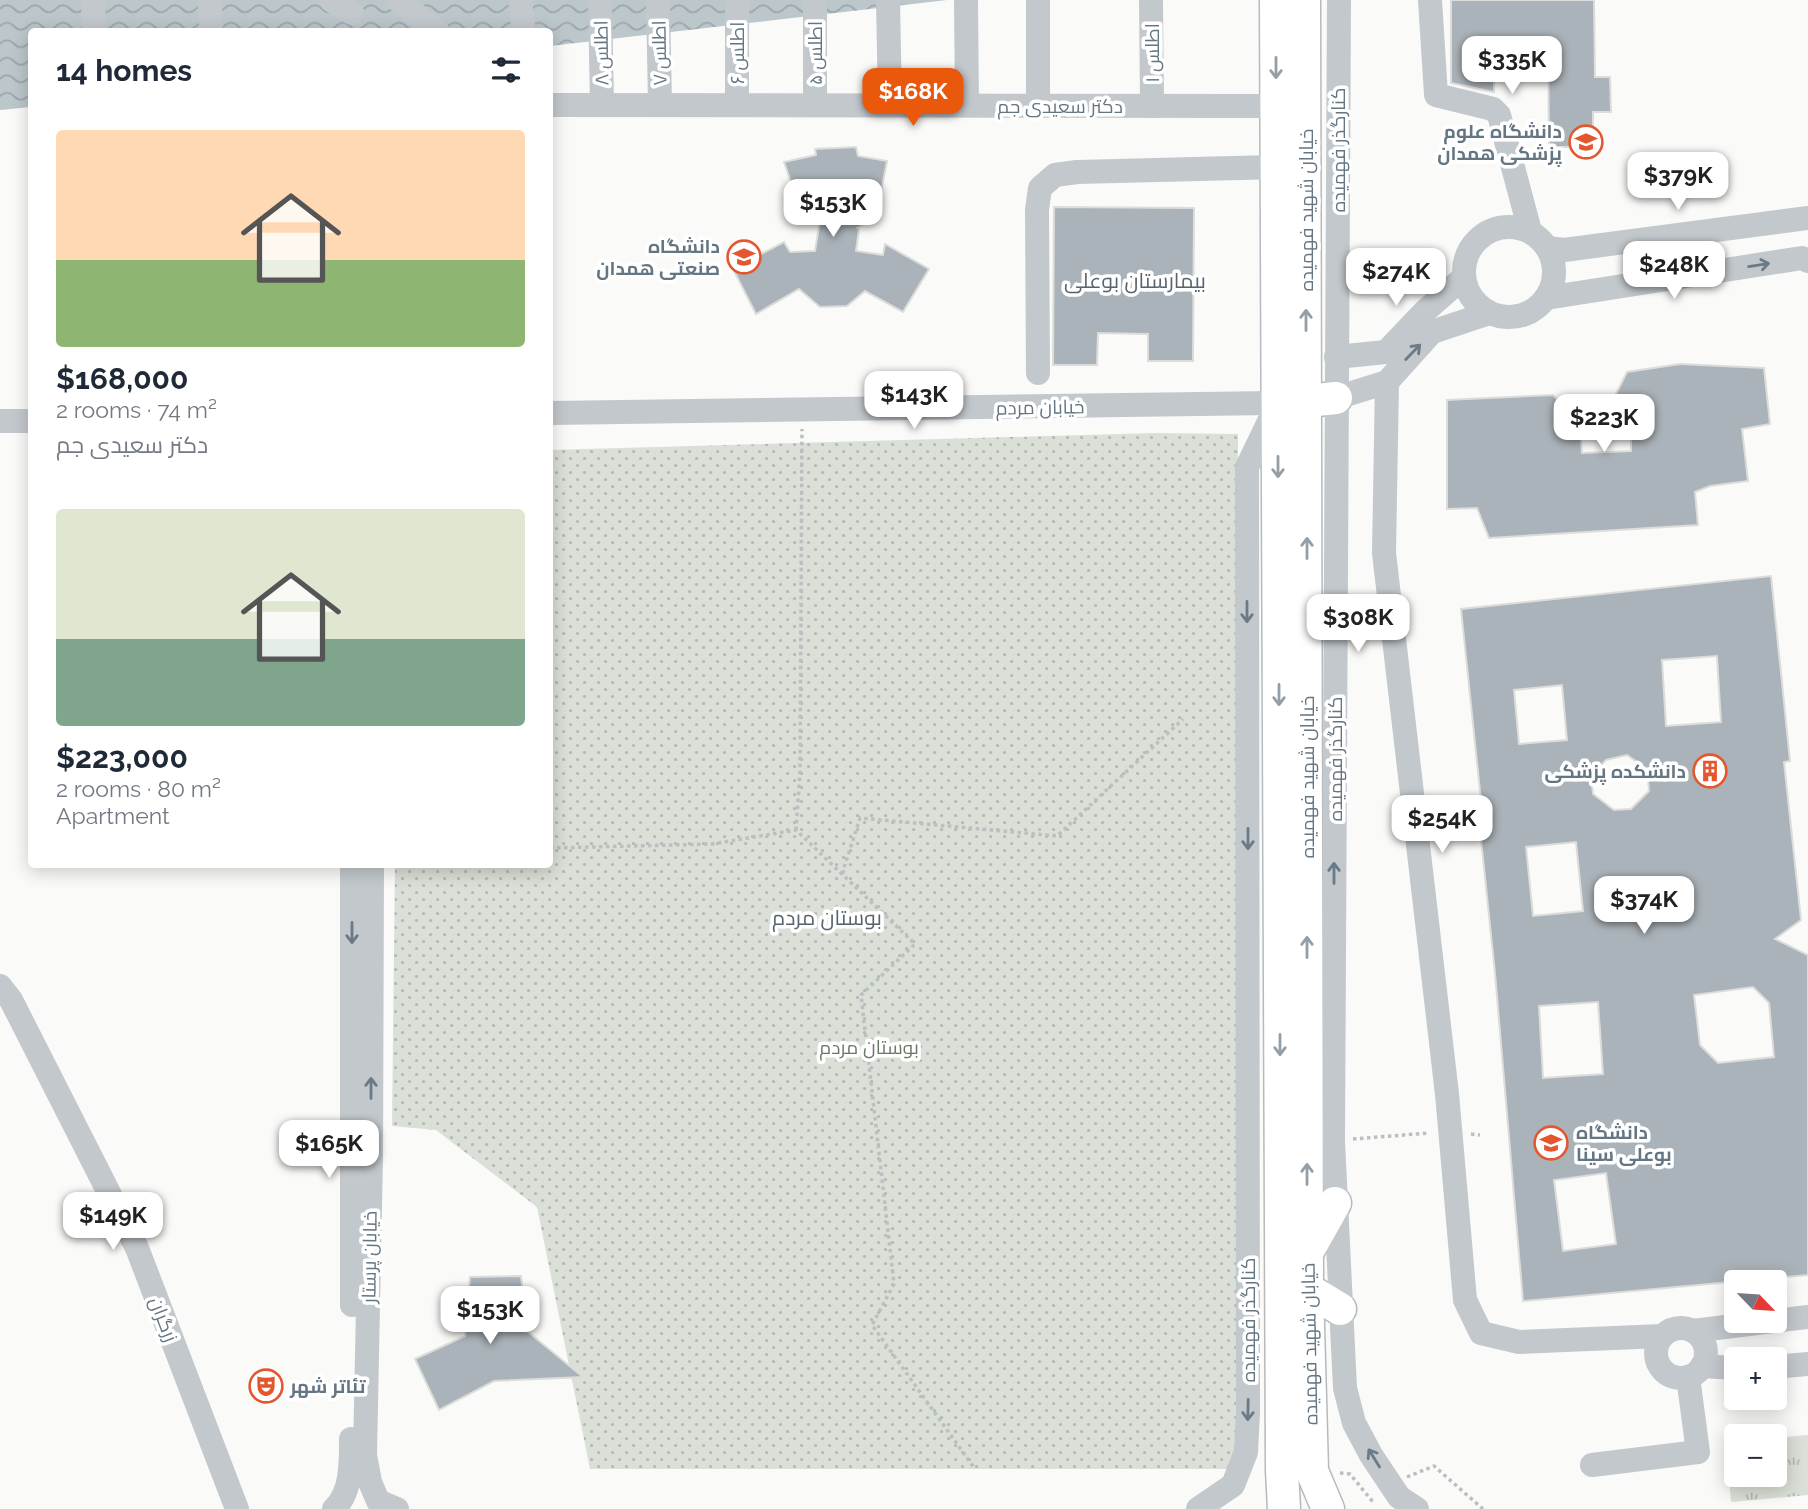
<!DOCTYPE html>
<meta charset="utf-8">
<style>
body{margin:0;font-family:Raleway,Cairo,sans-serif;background:#f2f2f3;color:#1f2937;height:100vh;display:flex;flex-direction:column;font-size:26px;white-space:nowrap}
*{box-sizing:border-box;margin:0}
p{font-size:23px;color:#747a83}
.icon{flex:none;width:38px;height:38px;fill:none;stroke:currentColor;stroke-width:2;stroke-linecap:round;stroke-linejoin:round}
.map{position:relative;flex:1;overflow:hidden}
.details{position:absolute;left:28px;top:28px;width:525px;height:840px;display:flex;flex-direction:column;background:#fff;border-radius:7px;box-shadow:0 4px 18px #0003}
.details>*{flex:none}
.needle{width:46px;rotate:115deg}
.tools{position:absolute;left:1724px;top:1270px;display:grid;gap:14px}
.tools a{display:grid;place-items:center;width:63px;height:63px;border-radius:7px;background:#fff;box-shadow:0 4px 18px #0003;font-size:35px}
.price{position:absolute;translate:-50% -60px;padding:0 16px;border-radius:14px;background:#fff;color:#222;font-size:23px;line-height:46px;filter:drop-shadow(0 2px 4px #0008)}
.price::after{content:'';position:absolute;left:50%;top:42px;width:21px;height:16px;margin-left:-10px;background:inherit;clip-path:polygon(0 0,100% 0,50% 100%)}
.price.active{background:#ea580c;color:#fff}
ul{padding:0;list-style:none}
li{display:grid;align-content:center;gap:14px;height:371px;padding:0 28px}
li span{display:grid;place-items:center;height:217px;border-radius:7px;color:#555}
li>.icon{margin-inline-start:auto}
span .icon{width:126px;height:126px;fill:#fffc;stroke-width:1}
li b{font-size:30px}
h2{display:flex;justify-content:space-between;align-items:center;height:84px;padding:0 28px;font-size:30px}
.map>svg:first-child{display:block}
</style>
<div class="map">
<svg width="1808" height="1509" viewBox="0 0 1808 1509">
<defs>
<pattern id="grass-tufts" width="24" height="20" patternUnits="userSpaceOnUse" patternTransform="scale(1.75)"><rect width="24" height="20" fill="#dadfd7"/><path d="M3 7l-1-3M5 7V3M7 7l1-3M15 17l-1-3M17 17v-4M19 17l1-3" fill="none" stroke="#b4b9b4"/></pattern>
<pattern id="park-dots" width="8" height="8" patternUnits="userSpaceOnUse" patternTransform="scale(1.75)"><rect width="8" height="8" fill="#dadfd7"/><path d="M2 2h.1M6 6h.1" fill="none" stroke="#b4b9b4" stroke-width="1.8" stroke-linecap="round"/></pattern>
<pattern id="water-waves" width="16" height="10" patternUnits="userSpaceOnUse" patternTransform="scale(1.75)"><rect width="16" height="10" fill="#bbc7cb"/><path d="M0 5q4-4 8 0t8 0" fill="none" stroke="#9ca6aa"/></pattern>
</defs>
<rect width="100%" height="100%" fill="#fafaf8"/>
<polygon fill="url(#grass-tufts)" points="1808,1435 1808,1495 1731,1502 1726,1442 1736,1442 1736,1475 1774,1475 1775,1438"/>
<polygon fill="url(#park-dots)" points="1155,433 1238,434 1236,1469 590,1469 537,1207 436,1130 392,1126 395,865 550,864 550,450"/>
<polygon fill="url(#water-waves)" points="0,0 947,0 550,46 550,32 32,32 31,107 0,110"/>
<g fill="#aab3b9" stroke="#dcdcda" stroke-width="2" fill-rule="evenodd">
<polygon points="1451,0 1594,0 1595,77 1610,77 1611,112 1593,112 1593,147 1549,147 1548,41 1494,42 1494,92 1451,83"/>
<polygon points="856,147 858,156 887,161 880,197 882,212 857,228 859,229 856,251 883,255 885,244 929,269 903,312 865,291 847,306 820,307 799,289 756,314 733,269 784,242 790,252 815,251 820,221 786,212 786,189 793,188 784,162 816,155 815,149"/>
<polygon points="1054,207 1194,208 1193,361 1148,361 1148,334 1098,333 1097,365 1053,365"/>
<polygon points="1680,364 1764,368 1770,424 1742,429 1748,481 1710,486 1695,492 1698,525 1489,538 1477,508 1447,509 1447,400 1553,395 1580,424 1582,453 1631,451 1631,411 1613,400 1627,372"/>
<path d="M1771 576 1790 761 1784 762 1801 920 1775 939 1808 955V1275L1523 1301 1495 973 1478 810H1482L1461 609ZM1717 656 1721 722 1666 726 1662 660ZM1562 685 1567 740 1519 744 1514 690ZM1627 755 1647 769 1649 791 1631 809 1614 810 1593 794 1591 776 1606 760ZM1576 842 1583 911 1533 916 1526 847ZM1753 987 1769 1003 1774 1057 1718 1063 1700 1045 1694 995ZM1598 1002 1603 1074 1543 1078 1539 1006ZM1606 1173 1616 1244 1563 1251 1554 1180Z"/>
<polygon points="521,1276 527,1331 583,1377 494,1381 439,1410 415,1359 465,1336 470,1277"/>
</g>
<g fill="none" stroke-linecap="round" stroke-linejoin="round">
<defs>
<g id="major">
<polyline points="1276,0 1282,1470 1284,1509"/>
<polyline points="1304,0 1307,1289 1312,1471 1328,1509"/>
<polyline points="1307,401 1336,398"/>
<polyline points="1308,1251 1335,1203"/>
<polyline points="1307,1289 1340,1309"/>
</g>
</defs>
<use href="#major" stroke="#b5babe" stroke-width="35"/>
<g stroke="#bbbfc2" stroke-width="3.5" stroke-dasharray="3.5 3.5" stroke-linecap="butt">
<polyline points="796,830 800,772 802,429"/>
<polyline points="550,848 712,844 796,830 915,944 861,995 894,1284 872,1325 975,1469"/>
<polyline points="842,874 860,818 1057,836 1183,719"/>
<polyline points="1471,1134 1480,1135"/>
<polyline points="1353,1139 1429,1133"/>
<polyline points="1340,1473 1350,1474 1373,1502"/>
<polyline points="1407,1477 1434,1466 1483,1509"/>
</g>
<g stroke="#c3c8cc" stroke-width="24">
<polyline points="93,0 94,32"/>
<polyline points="210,0 211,32"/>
<polyline points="331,0 352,13"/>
<polyline points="398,0 438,32"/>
<polyline points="520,0 524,32"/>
<polyline points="600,0 602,105"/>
<polyline points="658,0 660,105"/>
<polyline points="737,0 737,105"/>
<polyline points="888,0 890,105"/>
<polyline points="966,0 967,105"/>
<polyline points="1038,0 1038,106"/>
<polyline points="1151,0 1152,106"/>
<polyline points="1339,0 1333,1141 1345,1388 1354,1423 1371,1455 1399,1497 1417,1509"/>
<polyline points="1430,0 1436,95 1493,109 1499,115 1530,231"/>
<polyline points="550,105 1277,106"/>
<polyline points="815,105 815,0"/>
<circle cx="1509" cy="272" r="45"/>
<polyline points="1548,248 1564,250 1808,218"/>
<polyline points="1546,298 1802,258 1808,261"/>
<polyline points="1336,357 1386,352 1425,311 1464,277"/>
<polyline points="1038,373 1037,210 1040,188 1055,175 1077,172 1277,167"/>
<polyline points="1387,382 1384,553 1447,1094 1465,1300 1481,1333 1519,1342 1662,1336"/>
<polyline points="1336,398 1387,382 1432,332 1489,313"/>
<polyline points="550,413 1278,403 1247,467 1248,1412 1246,1452 1233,1485 1198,1509"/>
<polyline points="0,421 32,421"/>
<polyline points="372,864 371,1156 365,1455 370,1482 378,1501 397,1509"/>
<polyline points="0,986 11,1000 137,1248 237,1509"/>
<polyline points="352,1305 352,864"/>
<polyline points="1774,1321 1808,1317"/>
<circle cx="1681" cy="1353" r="25"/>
<polyline points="1693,1331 1773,1321"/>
<polyline points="1702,1366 1736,1368"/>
<polyline points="1774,1367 1808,1364"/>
<polyline points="1592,1465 1698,1452 1688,1377"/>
<path d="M334 1509C352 1492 351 1462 351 1439"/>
</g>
<use href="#major" stroke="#fff" stroke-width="32"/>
</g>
<defs><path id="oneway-shaft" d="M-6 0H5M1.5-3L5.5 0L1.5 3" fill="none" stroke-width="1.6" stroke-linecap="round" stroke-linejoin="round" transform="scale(1.75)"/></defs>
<g stroke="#939fa8">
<use href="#oneway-shaft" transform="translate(1276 68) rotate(90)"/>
<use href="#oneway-shaft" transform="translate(1306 320) rotate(-90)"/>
<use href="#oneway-shaft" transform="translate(1278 467) rotate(90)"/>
<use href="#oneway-shaft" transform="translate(1307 548) rotate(-90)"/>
<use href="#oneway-shaft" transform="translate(1279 695) rotate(90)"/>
<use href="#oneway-shaft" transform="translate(1307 947) rotate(-90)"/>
<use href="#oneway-shaft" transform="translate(1280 1045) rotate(90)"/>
<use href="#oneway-shaft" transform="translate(1307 1174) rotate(-90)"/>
</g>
<g stroke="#6a7a87">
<use href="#oneway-shaft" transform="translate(1759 265) rotate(-9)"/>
<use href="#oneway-shaft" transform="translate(1413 352) rotate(-46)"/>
<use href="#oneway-shaft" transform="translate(1247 612) rotate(90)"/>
<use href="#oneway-shaft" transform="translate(1248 839) rotate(90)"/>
<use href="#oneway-shaft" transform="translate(1334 873) rotate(-90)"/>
<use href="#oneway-shaft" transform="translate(352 933) rotate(90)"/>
<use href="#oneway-shaft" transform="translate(371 1088) rotate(-90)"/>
<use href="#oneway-shaft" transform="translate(1248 1410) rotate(91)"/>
<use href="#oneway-shaft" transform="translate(1374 1458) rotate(-122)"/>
</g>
<defs>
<symbol id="university-ring" viewBox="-11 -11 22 22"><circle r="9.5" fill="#fff" stroke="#e4572e" stroke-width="1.5"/><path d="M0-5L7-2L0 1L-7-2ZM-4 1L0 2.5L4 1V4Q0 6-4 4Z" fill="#e4572e"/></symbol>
<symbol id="building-ring" viewBox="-11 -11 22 22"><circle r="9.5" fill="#fff" stroke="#e4572e" stroke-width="1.5"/><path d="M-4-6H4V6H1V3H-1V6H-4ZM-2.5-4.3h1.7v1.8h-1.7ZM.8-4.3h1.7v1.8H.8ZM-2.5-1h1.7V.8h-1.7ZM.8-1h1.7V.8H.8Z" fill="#e4572e"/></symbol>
<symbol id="theatre-ring" viewBox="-11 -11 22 22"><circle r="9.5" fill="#fff" stroke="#e4572e" stroke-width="1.5"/><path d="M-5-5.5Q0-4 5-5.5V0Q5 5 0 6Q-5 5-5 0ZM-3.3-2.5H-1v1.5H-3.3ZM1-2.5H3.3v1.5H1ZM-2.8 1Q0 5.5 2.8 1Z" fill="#e4572e"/></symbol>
</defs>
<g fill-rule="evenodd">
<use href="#university-ring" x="1567" y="123" width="38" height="38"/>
<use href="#university-ring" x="725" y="238" width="38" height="38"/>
<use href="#building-ring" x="1691" y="752" width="38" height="38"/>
<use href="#university-ring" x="1532" y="1124" width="38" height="38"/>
<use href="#theatre-ring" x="247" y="1367" width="38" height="38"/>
</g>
<g text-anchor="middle" stroke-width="7" stroke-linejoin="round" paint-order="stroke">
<g font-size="19" fill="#657683" stroke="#fff">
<text transform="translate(601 53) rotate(-91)" y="7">اطلس ۸</text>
<text transform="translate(659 53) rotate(-91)" y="7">اطلس ۷</text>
<text transform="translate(737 53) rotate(-90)" y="7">اطلس ۶</text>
<text transform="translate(815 53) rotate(-90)" y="7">اطلس ۵</text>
<text transform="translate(1152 53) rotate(-90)" y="7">اطلس ۱</text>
<text x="1060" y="113">دکتر سعیدی جم</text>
<text transform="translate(1338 150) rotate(-90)" y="7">کنارگذر فهمیده</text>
<text transform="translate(1306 210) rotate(-90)" y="7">خیابان شهید فهمیده</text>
<text transform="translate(1040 407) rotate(-1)" y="7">خیابان مردم</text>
<text transform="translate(1335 759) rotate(-90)" y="7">کنارگذر فهمیده</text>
<text transform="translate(1307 777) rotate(-90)" y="7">خیابان شهید فهمیده</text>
<text transform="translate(369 1257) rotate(-89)" y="7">خیابان پرستار</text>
<text transform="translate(164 1319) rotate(69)" y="7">زرگران</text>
<text transform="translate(1248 1320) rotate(-90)" y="7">کنارگذر فهمیده</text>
<text transform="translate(1309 1344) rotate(-91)" y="7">خیابان شهید فهمیده</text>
</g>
<g font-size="19" font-weight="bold" fill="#657683" stroke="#fff" text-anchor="end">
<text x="1562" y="138">دانشگاه علوم<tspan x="1562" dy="22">پزشکی همدان</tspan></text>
<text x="720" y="253">دانشگاه<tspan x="720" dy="22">صنعتی همدان</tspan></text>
<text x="1686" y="778">دانشکده پزشکی</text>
<text x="1576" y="1139" text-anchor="start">دانشگاه<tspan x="1576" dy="22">بوعلی سینا</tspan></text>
<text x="290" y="1393" text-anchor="start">تئاتر شهر</text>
</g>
<g font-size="19" fill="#687a64" stroke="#fff">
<text x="869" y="1054">بوستان مردم</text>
</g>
<g font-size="21" fill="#57646e" stroke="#fff">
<text x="1135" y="288">بیمارستان بوعلی</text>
<text x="827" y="925">بوستان مردم</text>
</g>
</g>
</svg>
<div class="tools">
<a><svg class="needle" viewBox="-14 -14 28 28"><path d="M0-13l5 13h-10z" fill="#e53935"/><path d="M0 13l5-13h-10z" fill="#747a83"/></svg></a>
<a>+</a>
<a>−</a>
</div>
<b class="price" style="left:1512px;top:96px">$335K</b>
<b class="price active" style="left:913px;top:128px">$168K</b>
<b class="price" style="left:1678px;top:212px">$379K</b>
<b class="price" style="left:833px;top:239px">$153K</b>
<b class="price" style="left:1674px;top:301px">$248K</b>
<b class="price" style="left:1396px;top:308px">$274K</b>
<b class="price" style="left:914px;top:431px">$143K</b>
<b class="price" style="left:1604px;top:454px">$223K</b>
<b class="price" style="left:1358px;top:654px">$308K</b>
<b class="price" style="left:1442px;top:855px">$254K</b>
<b class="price" style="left:1644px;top:936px">$374K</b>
<b class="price" style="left:329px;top:1180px">$165K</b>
<b class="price" style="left:113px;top:1252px">$149K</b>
<b class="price" style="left:490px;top:1346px">$153K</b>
<section class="details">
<h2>14 homes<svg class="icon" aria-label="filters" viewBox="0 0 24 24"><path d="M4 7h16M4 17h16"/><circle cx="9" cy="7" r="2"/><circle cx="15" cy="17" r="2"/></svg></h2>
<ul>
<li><span style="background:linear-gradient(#ffd9b3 60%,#8fb573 0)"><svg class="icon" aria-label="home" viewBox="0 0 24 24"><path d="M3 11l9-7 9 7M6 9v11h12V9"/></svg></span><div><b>$168,000</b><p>2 rooms · 74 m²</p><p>دکتر سعیدی جم</p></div></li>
<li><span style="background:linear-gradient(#dfe7d0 60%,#7fa58c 0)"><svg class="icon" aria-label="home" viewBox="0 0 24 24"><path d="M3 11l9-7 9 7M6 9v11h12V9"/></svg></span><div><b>$223,000</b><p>2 rooms · 80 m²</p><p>Apartment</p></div></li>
</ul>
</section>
</div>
